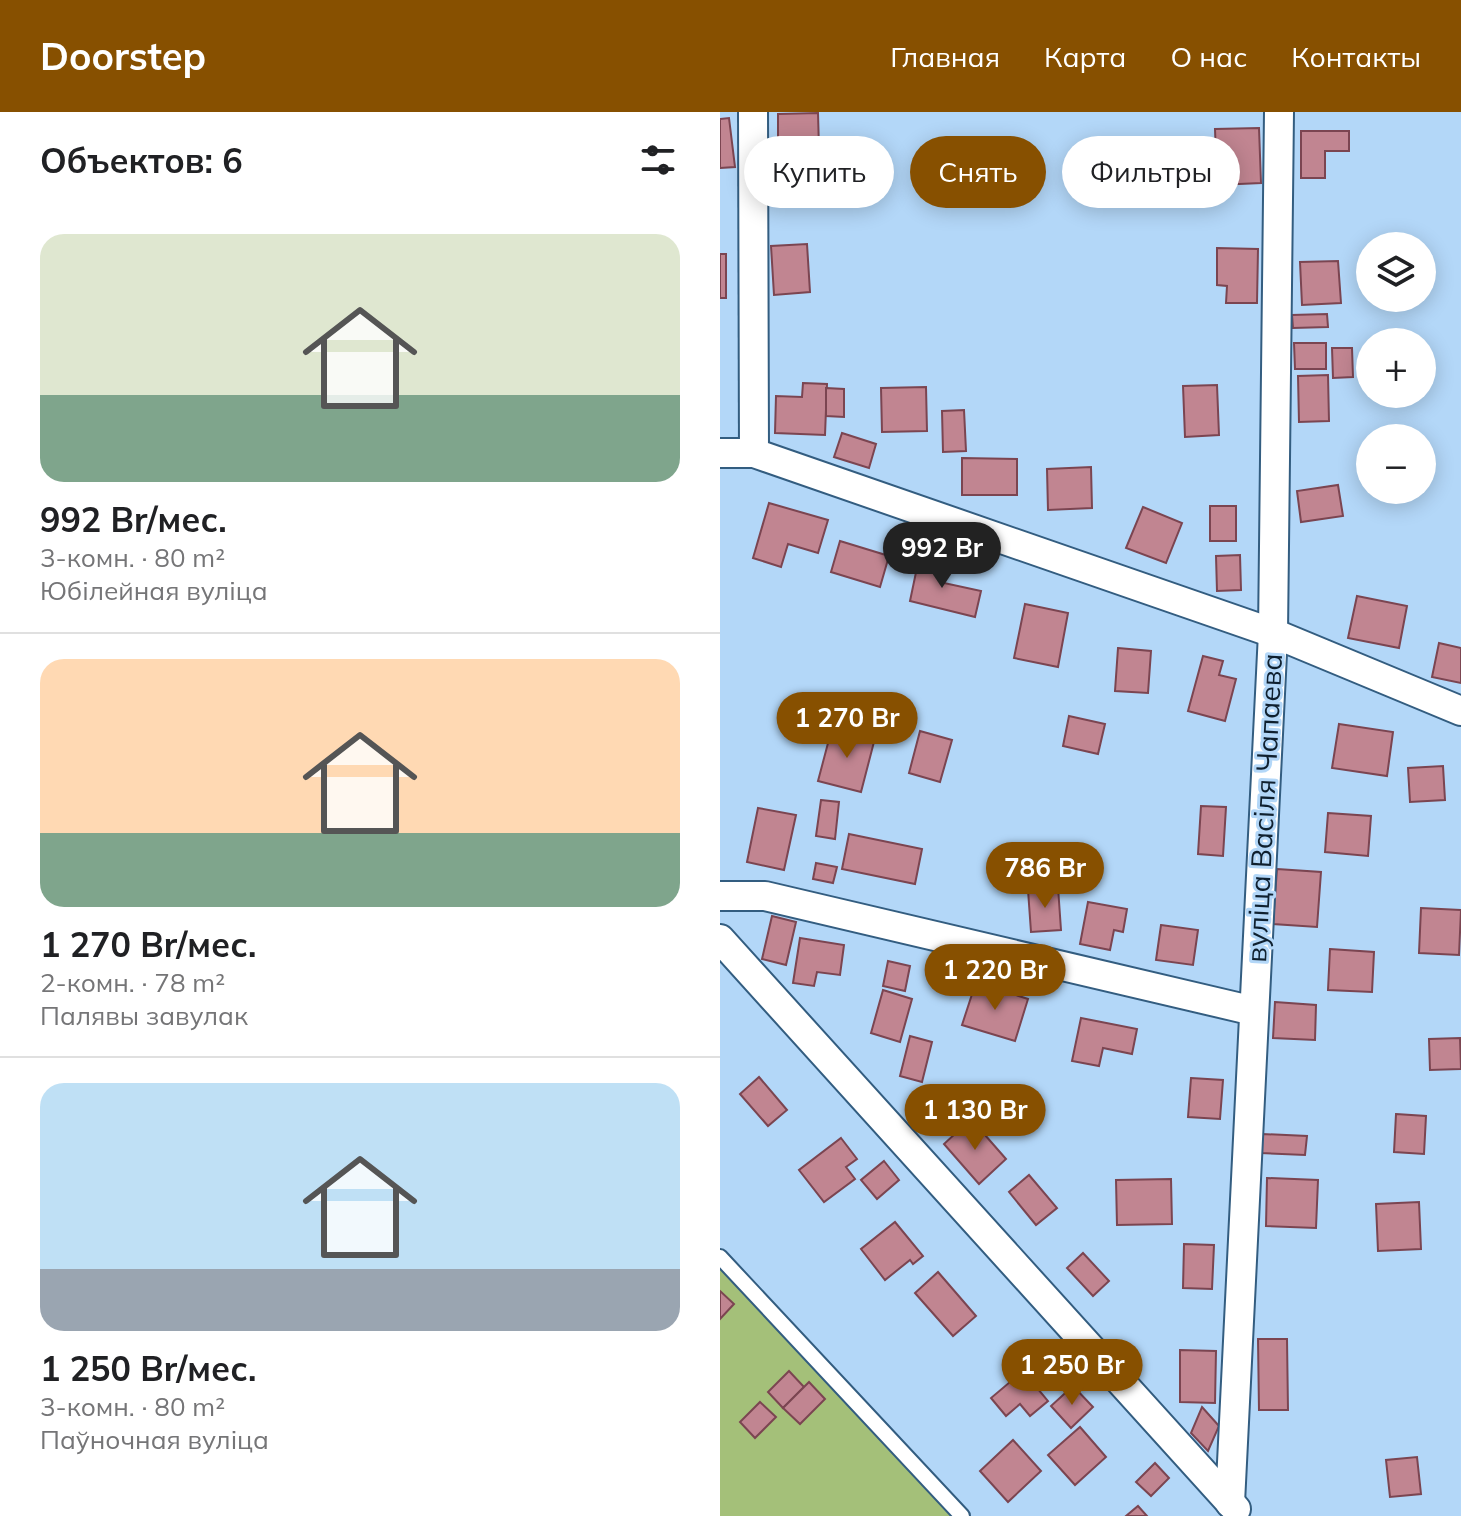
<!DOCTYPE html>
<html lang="ru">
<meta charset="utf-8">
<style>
body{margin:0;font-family:Mulish,sans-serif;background:#f2f2f2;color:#202124;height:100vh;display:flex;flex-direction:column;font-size:30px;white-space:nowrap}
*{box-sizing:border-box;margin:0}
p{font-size:26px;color:#757577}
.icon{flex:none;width:44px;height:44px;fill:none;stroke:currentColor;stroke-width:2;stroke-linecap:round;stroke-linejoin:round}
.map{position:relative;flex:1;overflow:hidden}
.panel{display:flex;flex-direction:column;background:#fff;width:720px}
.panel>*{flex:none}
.guide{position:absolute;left:24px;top:24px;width:596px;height:72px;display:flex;gap:16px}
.fabs{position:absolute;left:636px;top:120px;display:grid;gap:16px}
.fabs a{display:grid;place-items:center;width:80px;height:80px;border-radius:50%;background:#fff;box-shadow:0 4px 20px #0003;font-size:40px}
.price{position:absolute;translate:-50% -68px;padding:0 18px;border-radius:28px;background:#875000;color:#fff;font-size:26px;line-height:52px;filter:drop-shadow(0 2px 4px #0008)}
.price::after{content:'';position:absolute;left:50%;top:48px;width:24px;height:18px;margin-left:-12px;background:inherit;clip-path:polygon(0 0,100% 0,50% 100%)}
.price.current{background:#222;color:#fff}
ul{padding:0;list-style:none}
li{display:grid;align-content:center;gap:16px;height:424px;padding:0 40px}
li+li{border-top:2px solid #e0e0e0}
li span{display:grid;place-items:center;height:248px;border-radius:24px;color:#555}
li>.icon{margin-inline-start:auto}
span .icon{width:144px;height:144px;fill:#fffc;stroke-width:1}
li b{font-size:34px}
h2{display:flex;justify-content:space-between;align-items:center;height:96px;padding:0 40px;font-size:34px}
.tag{padding:0 28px;border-radius:36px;background:#fff;box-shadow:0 4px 20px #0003;font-size:28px;line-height:72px}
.tag.current{background:#875000;color:#fff}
header{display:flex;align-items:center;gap:48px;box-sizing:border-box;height:112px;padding:0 40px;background:#875000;color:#fff}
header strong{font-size:38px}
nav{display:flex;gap:44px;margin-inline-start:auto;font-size:28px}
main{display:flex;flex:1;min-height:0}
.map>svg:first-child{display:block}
</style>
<header>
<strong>Doorstep</strong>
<nav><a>Главная</a><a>Карта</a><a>О нас</a><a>Контакты</a></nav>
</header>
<main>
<section class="panel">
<h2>Объектов: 6<svg class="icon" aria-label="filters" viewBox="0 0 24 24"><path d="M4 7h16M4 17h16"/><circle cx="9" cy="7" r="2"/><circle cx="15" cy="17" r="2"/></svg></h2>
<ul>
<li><span style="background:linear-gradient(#dfe7d0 65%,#7fa58c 0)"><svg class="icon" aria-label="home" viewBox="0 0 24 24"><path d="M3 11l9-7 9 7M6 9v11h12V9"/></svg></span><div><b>992 Br/мес.</b><p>3-комн. · 80 m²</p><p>Юбілейная вуліца</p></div></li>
<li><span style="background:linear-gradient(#ffd9b3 70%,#7fa58c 0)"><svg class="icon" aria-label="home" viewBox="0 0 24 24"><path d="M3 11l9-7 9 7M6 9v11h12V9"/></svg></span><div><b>1 270 Br/мес.</b><p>2-комн. · 78 m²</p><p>Палявы завулак</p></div></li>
<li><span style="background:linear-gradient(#bfe0f5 75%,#9aa5b1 0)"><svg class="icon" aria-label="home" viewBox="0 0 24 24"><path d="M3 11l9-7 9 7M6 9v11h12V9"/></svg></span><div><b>1 250 Br/мес.</b><p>3-комн. · 80 m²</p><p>Паўночная вуліца</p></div></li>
</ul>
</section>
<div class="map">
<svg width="741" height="1404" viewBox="0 0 741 1404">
<rect width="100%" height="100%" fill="#b3d7f8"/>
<polygon fill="#a4c079" points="0,1153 236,1404 0,1404"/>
<g fill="#c18591" stroke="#7b4551" stroke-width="2">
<polygon points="98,1 99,37 58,37 58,2"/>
<polygon points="9,6 15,55 0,56 0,7"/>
<polygon points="539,16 541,71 497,73 495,17"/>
<polygon points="581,19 629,19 629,39 605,39 605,66 581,66"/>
<polygon points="49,47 104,47 104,91 49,92"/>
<polygon points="87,132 90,180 54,183 51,134"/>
<polygon points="497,136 538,137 537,191 506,191 507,174 497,173"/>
<rect x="0" y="142" width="6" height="44"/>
<polygon points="618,149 621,191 582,193 580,150"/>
<polygon points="607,202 608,215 573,216 572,203"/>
<polygon points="574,231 606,231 606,257 575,257"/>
<polygon points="612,236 632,236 633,265 613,266"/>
<polygon points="608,263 609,309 579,310 578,264"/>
<polygon points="83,271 107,272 105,323 55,321 56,284 82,285"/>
<polygon points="497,273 499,323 465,325 463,274"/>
<polygon points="206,275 207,319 162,320 161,276"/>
<polygon points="106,276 124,277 124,305 106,304"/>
<polygon points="244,298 246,339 223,340 222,299"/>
<polygon points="122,321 156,332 149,356 114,345"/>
<polygon points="242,346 297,347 297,383 242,383"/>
<polygon points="371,355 372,396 328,398 327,357"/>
<polygon points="618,373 623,404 581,410 577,379"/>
<polygon points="49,391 108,408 98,441 68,432 61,455 33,446"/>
<rect x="490" y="394" width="26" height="35"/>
<polygon points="423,395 462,411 446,451 406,436"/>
<polygon points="120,429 169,444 160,475 111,460"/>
<polygon points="520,443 521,478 497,479 496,444"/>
<polygon points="199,446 228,453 224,471 261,479 255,505 190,489"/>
<polygon points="637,484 687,494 679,536 628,526"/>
<polygon points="305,492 348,501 338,555 294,546"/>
<polygon points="719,531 741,536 741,571 712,565"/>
<polygon points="398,536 431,539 428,581 395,579"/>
<polygon points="483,544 503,549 499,563 516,567 505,609 468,599"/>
<polygon points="349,604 385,612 378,642 343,634"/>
<polygon points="619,612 673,620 667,664 612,656"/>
<polygon points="112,616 155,626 141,680 98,669"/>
<polygon points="200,619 232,628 220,670 189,661"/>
<polygon points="723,654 725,688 690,690 688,656"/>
<polygon points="101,688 119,690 115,727 96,724"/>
<polygon points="481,694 506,695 503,744 478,742"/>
<polygon points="38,696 76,703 64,758 27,750"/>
<polygon points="608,701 651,704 648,744 605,740"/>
<polygon points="129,722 202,737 195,772 122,757"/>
<polygon points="96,751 117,755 113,771 93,767"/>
<polygon points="557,757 601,760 597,815 553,812"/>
<polygon points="338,775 341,818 311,820 308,778"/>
<polygon points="368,790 407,797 403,820 394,818 390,838 360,832"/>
<polygon points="701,796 741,798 739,843 699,841"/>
<polygon points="52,804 76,810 66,853 42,847"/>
<polygon points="441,813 478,818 473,853 436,848"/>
<polygon points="80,826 124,833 120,863 97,860 94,874 73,871"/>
<polygon points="610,837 654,840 652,880 608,878"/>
<polygon points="168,849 190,854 185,879 163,874"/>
<polygon points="256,870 308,887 295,929 242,913"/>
<polygon points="163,878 192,887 180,930 151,921"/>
<polygon points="555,890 596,893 595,928 553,926"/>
<polygon points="361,906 417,917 412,942 383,936 379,954 352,949"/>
<polygon points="190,924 212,930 202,970 180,964"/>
<polygon points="740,926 741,957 710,958 709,927"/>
<polygon points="39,965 67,998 48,1014 20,982"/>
<polygon points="471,966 503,968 500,1007 468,1005"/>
<polygon points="676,1002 706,1004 704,1042 674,1040"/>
<polygon points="251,1007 286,1047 259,1072 224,1032"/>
<polygon points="542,1022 587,1024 585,1043 541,1041"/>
<polygon points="121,1026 137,1047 126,1055 135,1067 104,1090 79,1058"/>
<polygon points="164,1049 179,1068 157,1087 141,1068"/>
<polygon points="309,1063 337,1096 316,1113 289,1080"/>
<polygon points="547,1066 598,1068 596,1116 546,1114"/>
<polygon points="451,1067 452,1112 397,1113 396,1068"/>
<polygon points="699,1090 701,1137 658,1139 656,1092"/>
<polygon points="175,1110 203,1144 193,1152 190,1148 165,1168 141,1137"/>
<polygon points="464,1132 494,1133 492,1177 463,1176"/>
<polygon points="363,1141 389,1169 373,1184 347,1156"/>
<polygon points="218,1160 256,1204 233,1224 195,1181"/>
<polygon points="0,1179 14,1192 0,1207"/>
<polygon points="538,1227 567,1227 568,1298 539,1298"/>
<polygon points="460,1238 496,1239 495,1291 460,1290"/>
<polygon points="69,1259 84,1275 63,1296 48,1280"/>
<polygon points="303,1259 328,1289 310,1304 300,1292 286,1304 271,1286"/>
<polygon points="89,1270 105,1287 80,1312 63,1296"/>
<polygon points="353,1274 373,1295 351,1316 331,1294"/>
<polygon points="40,1290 56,1305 35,1326 20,1310"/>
<polygon points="482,1295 499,1314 488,1339 471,1321"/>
<polygon points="360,1315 386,1345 355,1373 328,1343"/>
<polygon points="293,1328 321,1359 288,1390 260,1359"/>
<polygon points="697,1345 701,1382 670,1385 666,1348"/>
<polygon points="435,1351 449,1366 431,1384 416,1370"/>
<polygon points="418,1394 427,1404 406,1404"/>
</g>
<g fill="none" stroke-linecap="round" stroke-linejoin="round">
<defs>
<polyline id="service" points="0,1145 242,1404"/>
<g id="minor">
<polyline points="33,0 34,341"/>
<polyline points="0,341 34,341 553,521 741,599"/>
<polyline points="0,784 45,784 534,899"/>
<polyline points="0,827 516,1397"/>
<polyline points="510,1391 553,521 559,0"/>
</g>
</defs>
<use href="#service" stroke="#335d80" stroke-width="18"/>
<use href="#minor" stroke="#335d80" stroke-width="32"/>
<use href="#service" stroke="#fff" stroke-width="14"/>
<use href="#minor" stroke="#fff" stroke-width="28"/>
</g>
<g text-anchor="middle" stroke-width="6" stroke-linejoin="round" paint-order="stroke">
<g font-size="28" fill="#0f202f" stroke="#b3d7f8">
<text transform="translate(544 696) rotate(-87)" y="10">вуліца Васіля Чапаева</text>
</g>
</g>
</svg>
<div class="fabs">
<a><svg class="icon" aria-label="layers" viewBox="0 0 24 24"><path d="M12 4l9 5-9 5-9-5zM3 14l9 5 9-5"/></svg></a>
<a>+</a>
<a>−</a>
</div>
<b class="price current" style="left:222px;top:478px">992 Br</b>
<b class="price" style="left:127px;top:648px">1 270 Br</b>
<b class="price" style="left:325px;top:798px">786 Br</b>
<b class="price" style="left:275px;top:900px">1 220 Br</b>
<b class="price" style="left:255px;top:1040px">1 130 Br</b>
<b class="price" style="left:352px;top:1295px">1 250 Br</b>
<div class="guide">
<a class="tag">Купить</a>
<a class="tag current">Снять</a>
<a class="tag">Фильтры</a>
</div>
</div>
</main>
